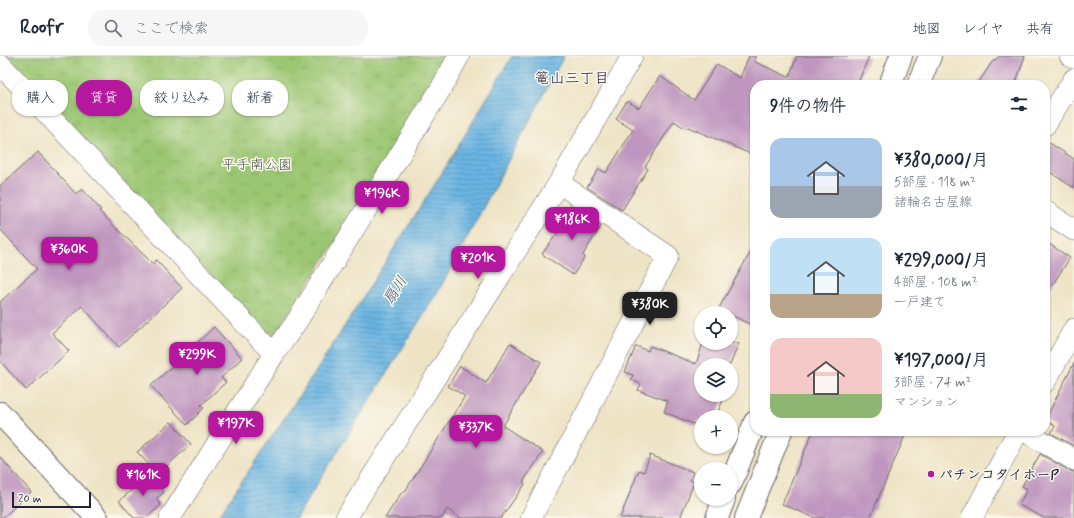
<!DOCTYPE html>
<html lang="ja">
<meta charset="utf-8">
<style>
body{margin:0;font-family:Mynerve,"Klee One",sans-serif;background:#f6f6f7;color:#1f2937;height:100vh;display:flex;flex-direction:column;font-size:15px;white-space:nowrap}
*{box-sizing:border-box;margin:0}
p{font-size:13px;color:#747a83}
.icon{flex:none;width:22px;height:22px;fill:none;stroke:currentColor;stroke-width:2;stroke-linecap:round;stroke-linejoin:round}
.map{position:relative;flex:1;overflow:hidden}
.drawer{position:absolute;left:750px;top:24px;width:300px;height:356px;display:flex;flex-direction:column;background:#fff;border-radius:16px;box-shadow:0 1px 3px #0004}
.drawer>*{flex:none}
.top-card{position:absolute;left:12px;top:24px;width:380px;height:36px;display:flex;gap:8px}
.controls{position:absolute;left:694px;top:250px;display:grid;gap:8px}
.controls a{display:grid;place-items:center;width:44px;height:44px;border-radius:50%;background:#fff;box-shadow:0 1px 3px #0004;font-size:20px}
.scale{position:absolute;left:12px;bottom:10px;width:79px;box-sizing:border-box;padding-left:4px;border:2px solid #22223b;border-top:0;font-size:11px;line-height:14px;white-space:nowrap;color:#22223b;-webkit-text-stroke:3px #fbf7ec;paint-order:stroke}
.price{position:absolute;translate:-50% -34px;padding:0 9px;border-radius:8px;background:#b5179e;color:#fff;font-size:13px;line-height:26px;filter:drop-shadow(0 1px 2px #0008)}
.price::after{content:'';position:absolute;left:50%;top:24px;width:12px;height:9px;margin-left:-6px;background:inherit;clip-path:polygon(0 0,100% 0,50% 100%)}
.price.on{background:#222;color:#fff}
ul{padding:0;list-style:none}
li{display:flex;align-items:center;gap:12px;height:100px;padding:0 20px}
li span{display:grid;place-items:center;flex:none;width:112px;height:80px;border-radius:12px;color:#555}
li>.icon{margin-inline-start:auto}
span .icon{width:48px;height:48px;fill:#fffc;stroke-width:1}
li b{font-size:17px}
h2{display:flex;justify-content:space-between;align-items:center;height:48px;padding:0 20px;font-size:17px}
.chip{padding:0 14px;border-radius:16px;background:#fff;box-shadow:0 1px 3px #0004;font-size:14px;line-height:36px}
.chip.on{background:#b5179e;color:#fff}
header{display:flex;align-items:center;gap:24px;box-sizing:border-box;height:56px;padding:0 20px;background:#fff;border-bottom:1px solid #e0e1e3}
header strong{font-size:19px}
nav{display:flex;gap:22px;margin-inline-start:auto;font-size:14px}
.search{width:280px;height:36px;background:#f6f6f7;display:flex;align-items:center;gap:10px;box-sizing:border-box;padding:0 14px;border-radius:16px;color:#747a83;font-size:15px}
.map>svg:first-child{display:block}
</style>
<header>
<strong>Roofr</strong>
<div class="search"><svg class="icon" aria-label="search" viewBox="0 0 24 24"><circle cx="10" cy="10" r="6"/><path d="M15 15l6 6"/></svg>ここで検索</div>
<nav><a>地図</a><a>レイヤ</a><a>共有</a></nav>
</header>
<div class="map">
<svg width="1074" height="462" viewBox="0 0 1074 462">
<defs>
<pattern id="grass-tufts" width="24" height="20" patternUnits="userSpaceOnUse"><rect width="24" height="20" fill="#9bc672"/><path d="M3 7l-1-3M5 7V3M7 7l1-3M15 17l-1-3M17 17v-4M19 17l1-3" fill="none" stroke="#85aa64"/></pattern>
<pattern id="water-rules" width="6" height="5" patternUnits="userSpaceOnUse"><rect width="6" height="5" fill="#6ab5e3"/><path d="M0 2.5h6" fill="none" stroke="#5793b9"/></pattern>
</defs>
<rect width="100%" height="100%" fill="#fbf7ec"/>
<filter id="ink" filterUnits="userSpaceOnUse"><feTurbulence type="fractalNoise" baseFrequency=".025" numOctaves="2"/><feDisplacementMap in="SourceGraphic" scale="8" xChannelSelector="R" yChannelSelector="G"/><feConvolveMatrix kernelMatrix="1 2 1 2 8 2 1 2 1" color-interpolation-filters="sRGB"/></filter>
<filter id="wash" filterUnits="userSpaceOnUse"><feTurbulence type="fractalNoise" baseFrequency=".012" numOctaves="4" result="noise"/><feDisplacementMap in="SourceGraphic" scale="16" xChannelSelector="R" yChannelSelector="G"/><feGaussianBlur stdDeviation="0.9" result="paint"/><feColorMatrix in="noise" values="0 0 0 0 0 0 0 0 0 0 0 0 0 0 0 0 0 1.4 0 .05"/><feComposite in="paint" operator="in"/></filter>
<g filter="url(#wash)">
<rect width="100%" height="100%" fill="#eee3c4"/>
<polygon fill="url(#grass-tufts)" stroke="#5e7456" points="7,0 452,0 401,88 275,277 265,277"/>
<polygon fill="url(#water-rules)" stroke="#466c8f" points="512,0 564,0 442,229 296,462 217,462 316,315 447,109"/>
<g id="blocks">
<g fill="#bf96bf">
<polygon points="749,0 755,0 755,6 789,21 797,0 869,0 857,29 755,29 755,100 688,71 686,73 674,65 645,111 648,113 622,154 587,131 599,113 606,117 633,74 616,63 627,45 639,52 660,20 694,44 717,8 740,22"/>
<polygon points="1000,0 1025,0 1015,29 977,29 992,6"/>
<polygon points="1045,84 1074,103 1074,132 1045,113"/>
<polygon points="38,96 76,138 82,133 101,154 99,155 153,208 156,204 182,232 119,291 82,250 52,277 69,295 26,334 0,305 0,246 37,213 0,173 0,130"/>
<polygon points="574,151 601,170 583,199 585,201 573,219 542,198 558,176 556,174 569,154 571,156"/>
<polygon points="1045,185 1070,202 1045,240"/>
<polygon points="755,188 755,271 731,259 731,257 728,257 719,252"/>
<polygon points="214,271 242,302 221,322 226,326 201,349 204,352 187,369 151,330"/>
<polygon points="510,287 541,306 503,370 543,396 523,426 525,428 501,462 460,462 447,453 442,462 385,462 402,436 404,437 465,340 448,330 460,310 486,327"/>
<polygon points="703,287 739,287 730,309 701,309 701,339 725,339 716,361 701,361 701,365 698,364 696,369 664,356 668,345 638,334 641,328 631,324 633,319 625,316 636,290 648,295 650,290 696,308"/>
<polygon points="1074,307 1074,390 1051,377 1055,370 1045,364"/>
<polygon points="171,366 191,388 158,418 137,396"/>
<polygon points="813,375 907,375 870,462 815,462 782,448"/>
<polygon points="1040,398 1068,414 1074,416 1074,462 1044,462 1019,449 1027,433 1022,430"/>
<polygon points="650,399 693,416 690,424 694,426 680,462 620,462 639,414 644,416"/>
<polygon points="0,401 31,436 2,462 0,462"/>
<polygon points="145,414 164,436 156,443 161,449 146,462 134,462 119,445 134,432 130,428"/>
</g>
</g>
</g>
<g filter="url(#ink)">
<use href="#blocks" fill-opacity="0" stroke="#69666b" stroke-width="1"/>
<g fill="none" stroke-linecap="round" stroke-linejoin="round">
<defs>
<g id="minor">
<polyline points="1070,0 1074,2"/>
<polyline points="0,8 274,298"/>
<polyline points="1045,69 1074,23"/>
<polyline points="1045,155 1074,174"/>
<polyline points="1045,326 1074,273"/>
<polyline points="1024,375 1074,404"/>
<polyline points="170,462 274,298 297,265 440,34 459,0"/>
<polyline points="346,462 559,127 632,0"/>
<polyline points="531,462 586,358 668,200 559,127"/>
<polyline points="972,462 1018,375"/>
</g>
<polyline id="tertiary" points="0,357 97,462"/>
<g id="primary">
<polyline points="890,29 901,0"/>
<polyline points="918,29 930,0"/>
<polyline points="731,427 755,366"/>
<polyline points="717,462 724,443"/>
<polyline points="746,462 781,375"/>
</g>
</defs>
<use href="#minor" stroke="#69666b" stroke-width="22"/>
<use href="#tertiary" stroke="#69666b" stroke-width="24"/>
<use href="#primary" stroke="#69666b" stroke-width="24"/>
<use href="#minor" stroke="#fff" stroke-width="21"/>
<use href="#tertiary" stroke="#fff" stroke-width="22"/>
<use href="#primary" stroke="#fff" stroke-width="22"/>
</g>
</g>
<circle fill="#b5179e" stroke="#fbf7ec" stroke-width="1.5" cx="931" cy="418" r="4"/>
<g text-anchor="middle" stroke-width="3" stroke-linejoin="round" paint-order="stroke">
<g font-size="14" fill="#4c5b4e" stroke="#fbf7ec">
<text x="257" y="113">平手南公園</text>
</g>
<g font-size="14" font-weight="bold" fill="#22223b" stroke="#fbf7ec" text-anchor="start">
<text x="939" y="423">パチンコタイホーP</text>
</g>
<g font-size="15" fill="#22223b" stroke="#fbf7ec">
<text x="572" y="27">篭山三丁目</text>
</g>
<g font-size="15" font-style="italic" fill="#3b5576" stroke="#fbf7ec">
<text transform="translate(395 234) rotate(-58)" y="5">扇川</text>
</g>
</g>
</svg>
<div class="controls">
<a><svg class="icon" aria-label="locate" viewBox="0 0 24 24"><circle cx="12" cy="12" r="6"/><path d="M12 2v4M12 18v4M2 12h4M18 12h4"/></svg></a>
<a><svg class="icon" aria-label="layers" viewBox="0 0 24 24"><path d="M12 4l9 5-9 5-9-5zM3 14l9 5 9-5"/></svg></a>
<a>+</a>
<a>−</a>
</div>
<div class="scale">20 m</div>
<b class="price" style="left:382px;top:159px">¥196K</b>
<b class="price" style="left:572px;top:185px">¥186K</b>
<b class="price" style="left:69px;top:215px">¥360K</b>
<b class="price" style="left:478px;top:224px">¥201K</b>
<b class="price on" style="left:650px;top:270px">¥380K</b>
<b class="price" style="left:197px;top:320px">¥299K</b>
<b class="price" style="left:236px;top:389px">¥197K</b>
<b class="price" style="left:476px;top:393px">¥337K</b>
<b class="price" style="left:143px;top:441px">¥161K</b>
<div class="top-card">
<a class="chip">購入</a>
<a class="chip on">賃貸</a>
<a class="chip">絞り込み</a>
<a class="chip">新着</a>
</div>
<section class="drawer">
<h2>9件の物件<svg class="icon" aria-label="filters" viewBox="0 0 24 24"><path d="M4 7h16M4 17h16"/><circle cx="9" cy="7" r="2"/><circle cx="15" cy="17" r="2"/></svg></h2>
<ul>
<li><span style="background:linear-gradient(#a9c7e8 60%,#9aa5b1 0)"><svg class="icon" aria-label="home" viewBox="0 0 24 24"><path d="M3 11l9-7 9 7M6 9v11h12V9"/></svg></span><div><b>¥380,000/月</b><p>5部屋 · 118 m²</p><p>諸輪名古屋線</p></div></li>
<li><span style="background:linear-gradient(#bfe0f5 70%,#b9a48a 0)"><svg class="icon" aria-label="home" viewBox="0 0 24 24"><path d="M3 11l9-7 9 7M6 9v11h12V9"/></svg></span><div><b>¥299,000/月</b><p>4部屋 · 108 m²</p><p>一戸建て</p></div></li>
<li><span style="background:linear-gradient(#f6c9c9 70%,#8fb573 0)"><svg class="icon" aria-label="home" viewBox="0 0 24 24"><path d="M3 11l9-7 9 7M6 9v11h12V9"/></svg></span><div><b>¥197,000/月</b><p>3部屋 · 74 m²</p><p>マンション</p></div></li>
</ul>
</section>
</div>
